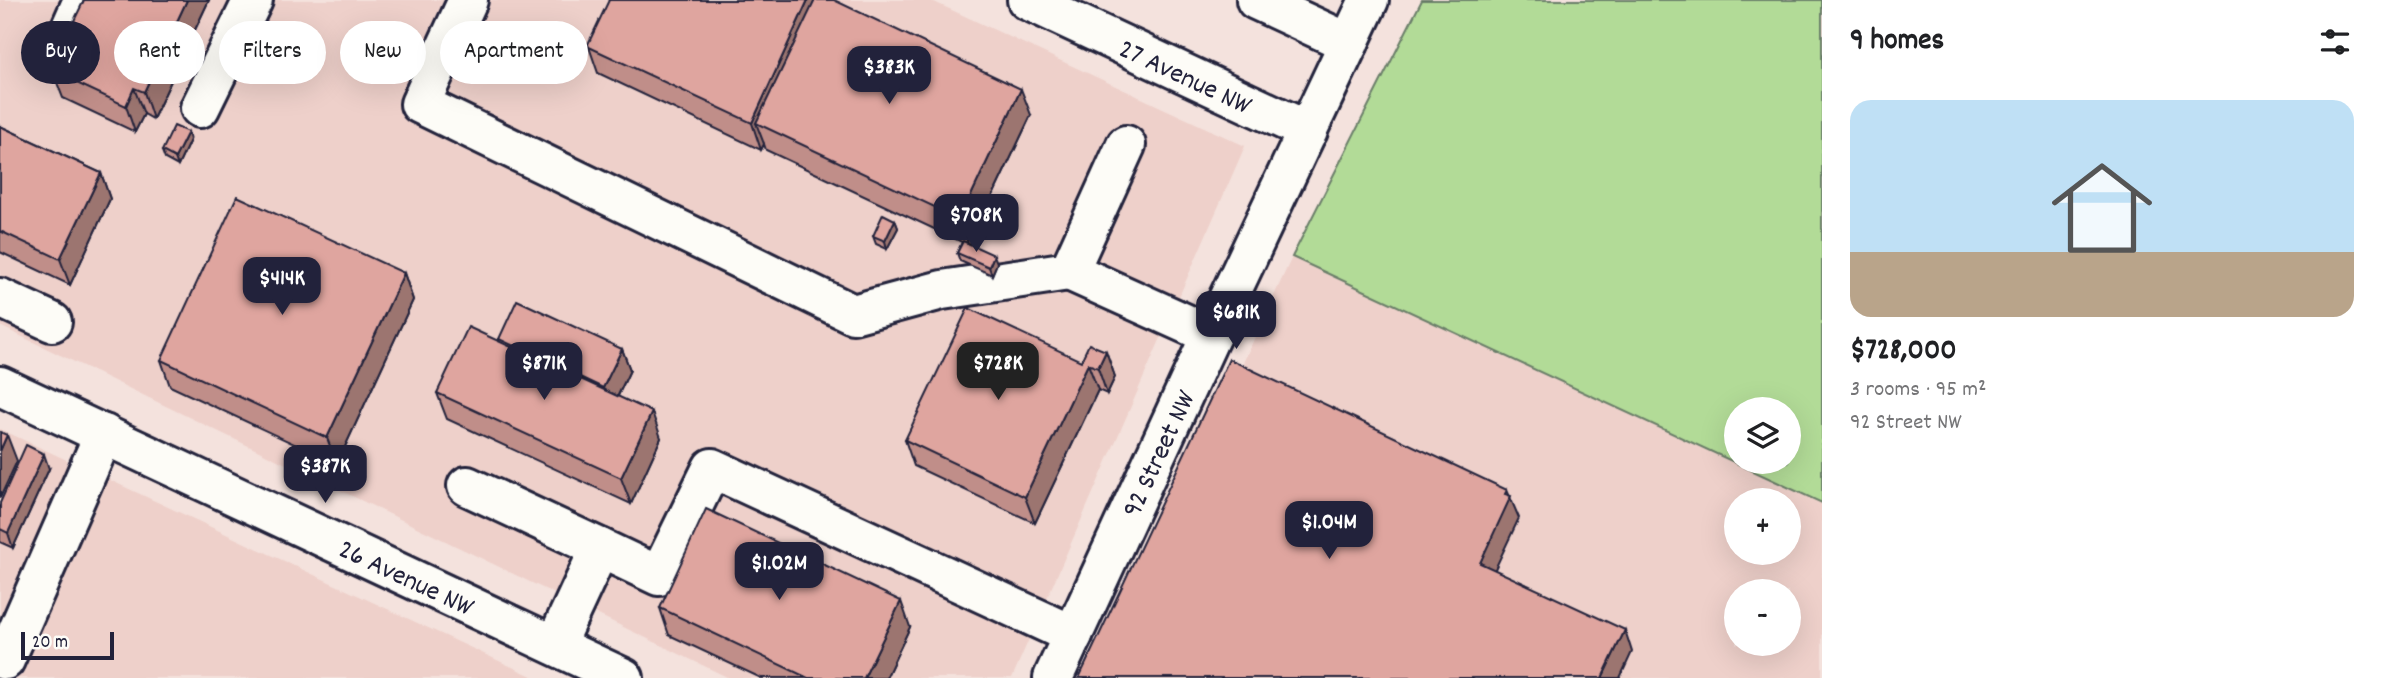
<!DOCTYPE html>
<meta charset="utf-8">
<style>
body{margin:0;font-family:Dekko,sans-serif;background:#f6f6f6;color:#202124;height:100vh;display:flex;flex-direction:column;font-size:26px;white-space:nowrap}
*{box-sizing:border-box;margin:0}
p{font-size:23px;color:#757577}
.icon{flex:none;width:38px;height:38px;fill:none;stroke:currentColor;stroke-width:2;stroke-linecap:round;stroke-linejoin:round}
.map{position:relative;flex:1;overflow:hidden}
.sheet{display:flex;flex-direction:column;background:#fff;width:560px}
.sheet>*{flex:none}
.guide{position:absolute;left:21px;top:21px;width:665px;height:63px;display:flex;gap:14px}
.buttons{position:absolute;left:1724px;top:397px;display:grid;gap:14px}
.buttons a{display:grid;place-items:center;width:77px;height:77px;border-radius:50%;background:#fff;box-shadow:0 7px 28px #0002;font-size:35px}
.scale{position:absolute;left:21px;bottom:18px;width:93px;box-sizing:border-box;padding-left:7px;border:4px solid #22223b;border-top:0;font-size:19px;line-height:24px;white-space:nowrap;color:#22223b;-webkit-text-stroke:5px #fdfcf7;paint-order:stroke}
.price{position:absolute;translate:-50% -60px;padding:0 16px;border-radius:14px;background:#22223b;color:#fff;font-size:23px;line-height:46px;filter:drop-shadow(0 2px 4px #0008)}
.price::after{content:'';position:absolute;left:50%;top:42px;width:21px;height:16px;margin-left:-10px;background:inherit;clip-path:polygon(0 0,100% 0,50% 100%)}
.price.current{background:#222;color:#fff}
ul{padding:0;list-style:none}
li{display:grid;align-content:center;gap:14px;height:371px;padding:0 28px}
li span{display:grid;place-items:center;height:217px;border-radius:21px;color:#555}
li>.icon{margin-inline-start:auto}
span .icon{width:126px;height:126px;fill:#fffc;stroke-width:1}
li b{font-size:30px}
h2{display:flex;justify-content:space-between;align-items:center;height:84px;padding:0 28px;font-size:30px}
.chip{padding:0 24px;border-radius:32px;background:#fff;box-shadow:0 7px 28px #0002;font-size:24px;line-height:63px}
.chip.current{background:#22223b;color:#fff}
main{display:flex;flex:1;min-height:0}
.map>svg:first-child{display:block}
</style>
<main>
<div class="map">
<svg width="1822" height="678" viewBox="0 0 1822 678">
<rect width="100%" height="100%" fill="#f4e2dd"/>
<filter id="ink" filterUnits="userSpaceOnUse"><feTurbulence type="fractalNoise" baseFrequency=".0143" numOctaves="2"/><feDisplacementMap in="SourceGraphic" scale="14" xChannelSelector="R" yChannelSelector="G"/><feConvolveMatrix kernelMatrix="1 2 1 2 8 2 1 2 1" color-interpolation-filters="sRGB"/></filter>
<g filter="url(#ink)">
<g fill="#eed0ca" fill-rule="evenodd">
<polygon points="0,0 930,0 1245,146 1012,678 729,678 0,326"/>
<path d="M1292 257 1822 503V678H1097ZM1736 500H1788V553H1736ZM1736 592H1788V644H1736Z"/>
<polygon points="0,429 536,678 0,678"/>
</g>
<path fill="#b2db97" stroke="#6a7e69" stroke-width="2" fill-rule="evenodd" d="M1422 0H1822V503L1292 257ZM1736 410H1788V462H1736Z"/>
<g fill="none" stroke-linecap="round" stroke-linejoin="round">
<defs>
<g id="minor">
<polyline points="468,0 420,104 853,314 942,290 1069,271 1126,145"/>
<polyline points="1027,0 1308,131"/>
<polyline points="1256,0 1349,43"/>
<polyline points="60,52 83,0"/>
<polyline points="200,108 253,0"/>
<polyline points="1069,271 1211,335"/>
<polyline points="0,298 52,322"/>
<polyline points="0,386 624,678"/>
<polyline points="467,486 600,548 555,645"/>
<polyline points="600,548 659,576 712,468 1073,635"/>
<polyline points="5,660 104,434"/>
<polyline points="1053,678 1211,335 1369,0"/>
</g>
</defs>
<use href="#minor" stroke="#22223b" stroke-width="44"/>
<use href="#minor" stroke="#fdfcf7" stroke-width="38"/>
</g>
<g fill="#c08e89" stroke="#22223b" stroke-width="2">
<polygon points="209,0 153,119 144,114 135,132 63,98 53,72 72,30 71,27"/>
<polygon points="589,47 1031,115 970,244 997,263 992,275 960,261 957,253 962,242 766,150 764,144 761,150 598,73"/>
<polygon points="0,126 101,173 110,199 70,285 0,252"/>
<polygon points="190,140 178,166 165,159 162,151"/>
<polygon points="895,220 898,228 887,249 876,244 873,236"/>
<polygon points="404,273 413,300 337,464 170,386 161,360"/>
<polygon points="499,339 622,349 630,370 618,396 661,438 631,504 447,419 437,393 499,342"/>
<polygon points="1106,351 1115,377 1107,394 1098,390 1035,523 914,466 905,440"/>
<polygon points="49,469 13,548 0,542 0,503"/>
<polygon points="660,608 910,627 886,678 761,678 669,635"/>
</g>
<g fill="#9c746f" stroke="#22223b" stroke-width="2">
<polygon points="187,0 209,0 153,119 144,92"/>
<polygon points="808,0 830,0 756,123 764,144 761,150 752,123"/>
<polygon points="134,88 144,114 135,132 126,106"/>
<polygon points="1021,89 1031,115 969,246 960,219"/>
<polygon points="188,132 190,140 178,166 175,158"/>
<polygon points="101,173 110,199 70,285 60,259"/>
<polygon points="895,220 898,228 887,249 885,241"/>
<polygon points="994,255 997,263 992,275 989,267"/>
<polygon points="404,273 413,300 337,464 327,438"/>
<polygon points="622,349 630,370 611,410 603,388"/>
<polygon points="1106,351 1115,377 1107,394 1098,368"/>
<polygon points="1088,364 1098,390 1035,523 1025,497"/>
<polygon points="652,412 661,438 631,504 621,478"/>
<polygon points="7,435 17,461 0,498 0,451"/>
<polygon points="44,454 49,469 13,548 8,533"/>
<polygon points="1507,490 1519,518 1488,584 1480,563"/>
<polygon points="901,601 910,627 886,678 864,678"/>
<polygon points="1625,630 1632,652 1620,678 1602,678"/>
</g>
<g fill="#dfa59f" stroke="#22223b" stroke-width="2">
<polygon points="84,0 187,0 144,92 134,88 126,106 53,72 74,28 71,27"/>
<polygon points="609,0 808,0 752,123 589,47 588,44"/>
<polygon points="815,0 834,0 1021,89 960,219 756,123"/>
<polygon points="0,126 101,173 60,259 0,231"/>
<polygon points="174,126 188,132 175,158 162,151"/>
<polygon points="237,196 404,273 327,438 161,360"/>
<polygon points="883,214 895,220 885,241 873,236"/>
<polygon points="963,241 994,255 989,267 957,253"/>
<polygon points="517,300 622,349 603,388 499,339"/>
<polygon points="968,308 1081,361 1089,344 1106,351 1098,368 1088,364 1025,497 905,440"/>
<polygon points="468,327 652,412 621,478 437,393"/>
<polygon points="1229,359 1507,490 1505,494 1511,496 1480,563 1625,630 1602,678 1079,678"/>
<polygon points="0,432 7,435 0,451"/>
<polygon points="26,445 44,454 8,533 0,529 0,503"/>
<polygon points="706,509 901,601 864,678 808,678 660,608"/>
</g>
</g>
<g text-anchor="middle" stroke-width="5" stroke-linejoin="round" paint-order="stroke">
<g font-size="28" fill="#22223b" stroke="#fdfcf7">
<text transform="translate(1186 75) rotate(25)" y="10">27 Avenue NW</text>
<text transform="translate(1157 453) rotate(-65)" y="10">92 Street NW</text>
<text transform="translate(407 576) rotate(25)" y="10">26 Avenue NW</text>
</g>
</g>
</svg>
<div class="buttons">
<a><svg class="icon" aria-label="layers" viewBox="0 0 24 24"><path d="M12 4l9 5-9 5-9-5zM3 14l9 5 9-5"/></svg></a>
<a>+</a>
<a>−</a>
</div>
<div class="scale">20 m</div>
<b class="price" style="left:889px;top:106px">$383K</b>
<b class="price" style="left:976px;top:254px">$708K</b>
<b class="price" style="left:282px;top:317px">$414K</b>
<b class="price" style="left:1236px;top:351px">$681K</b>
<b class="price" style="left:544px;top:402px">$871K</b>
<b class="price current" style="left:998px;top:402px">$728K</b>
<b class="price" style="left:325px;top:505px">$387K</b>
<b class="price" style="left:1329px;top:561px">$1.04M</b>
<b class="price" style="left:779px;top:602px">$1.02M</b>
<div class="guide">
<a class="chip current">Buy</a>
<a class="chip">Rent</a>
<a class="chip">Filters</a>
<a class="chip">New</a>
<a class="chip">Apartment</a>
</div>
</div>
<section class="sheet">
<h2>9 homes<svg class="icon" aria-label="filters" viewBox="0 0 24 24"><path d="M4 7h16M4 17h16"/><circle cx="9" cy="7" r="2"/><circle cx="15" cy="17" r="2"/></svg></h2>
<ul>
<li><span style="background:linear-gradient(#bfe0f5 70%,#b9a48a 0)"><svg class="icon" aria-label="home" viewBox="0 0 24 24"><path d="M3 11l9-7 9 7M6 9v11h12V9"/></svg></span><div><b>$728,000</b><p>3 rooms · 95 m²</p><p>92 Street NW</p></div></li>
</ul>
</section>
</main>
